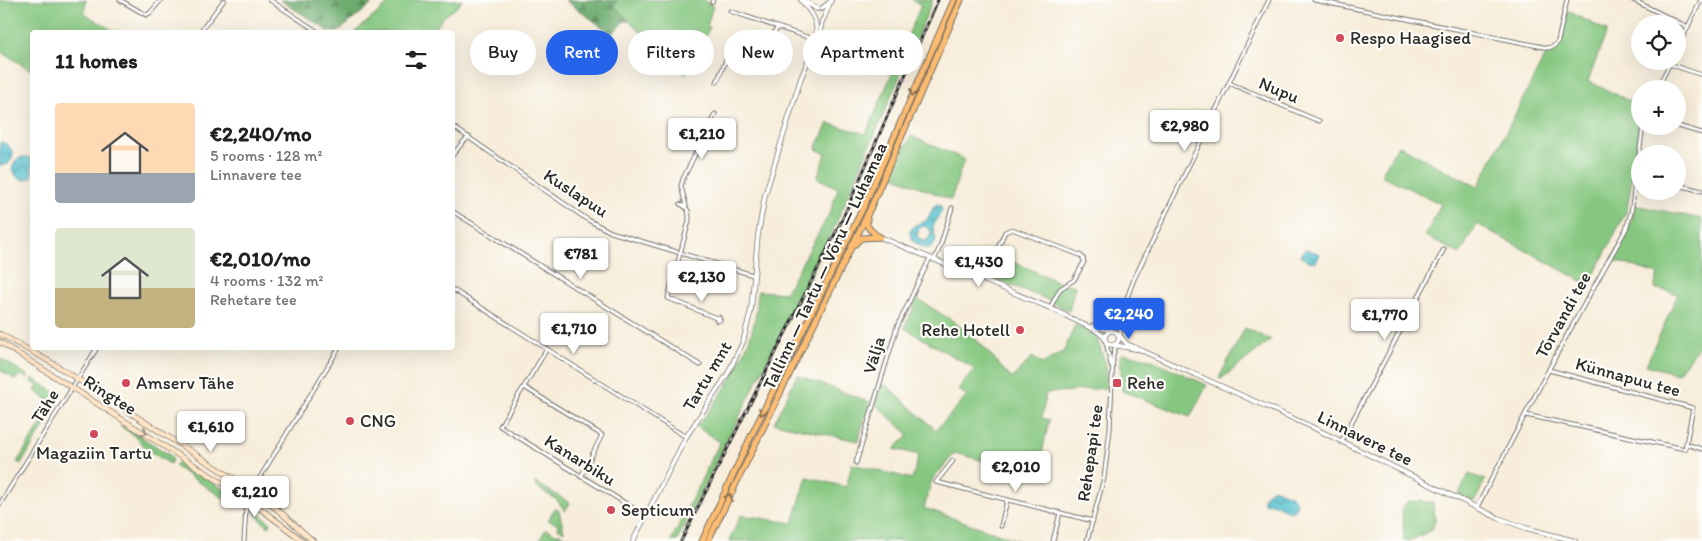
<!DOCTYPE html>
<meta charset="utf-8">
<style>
body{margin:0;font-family:Itim,sans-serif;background:#f6f6f6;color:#202124;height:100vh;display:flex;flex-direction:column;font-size:19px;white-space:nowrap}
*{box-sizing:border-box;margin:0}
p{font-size:16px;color:#757577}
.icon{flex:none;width:28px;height:28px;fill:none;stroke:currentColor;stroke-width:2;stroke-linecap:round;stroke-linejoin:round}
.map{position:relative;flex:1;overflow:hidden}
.details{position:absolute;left:30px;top:30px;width:425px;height:320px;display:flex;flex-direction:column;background:#fff;border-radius:5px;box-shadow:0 5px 20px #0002}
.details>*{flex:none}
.hud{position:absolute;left:470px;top:30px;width:475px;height:45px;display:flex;gap:10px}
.fabs{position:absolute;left:1631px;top:15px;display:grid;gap:10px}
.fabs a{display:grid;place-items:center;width:55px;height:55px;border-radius:50%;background:#fff;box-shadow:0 5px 20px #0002;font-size:25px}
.price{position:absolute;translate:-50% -42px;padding:0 11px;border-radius:5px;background:#fff;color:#222;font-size:16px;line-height:32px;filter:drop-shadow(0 1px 2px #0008)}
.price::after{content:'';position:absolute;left:50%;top:30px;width:15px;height:11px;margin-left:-8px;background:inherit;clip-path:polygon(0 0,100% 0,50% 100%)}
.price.on{background:#2563eb;color:#fff}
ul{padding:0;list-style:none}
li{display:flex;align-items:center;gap:15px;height:125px;padding:0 25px}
li span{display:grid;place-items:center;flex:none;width:140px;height:100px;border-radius:5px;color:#555}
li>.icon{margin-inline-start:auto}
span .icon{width:60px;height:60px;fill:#fffc;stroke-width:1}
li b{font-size:21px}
h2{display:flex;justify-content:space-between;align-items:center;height:60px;padding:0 25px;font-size:21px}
.pill{padding:0 18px;border-radius:22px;background:#fff;box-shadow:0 5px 20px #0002;font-size:18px;line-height:45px}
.pill.on{background:#2563eb;color:#fff}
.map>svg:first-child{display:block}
</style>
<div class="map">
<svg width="1702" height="541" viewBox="0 0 1702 541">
<defs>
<pattern id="forest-firs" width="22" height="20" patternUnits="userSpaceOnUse" patternTransform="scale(1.25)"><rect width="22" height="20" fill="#6cac6e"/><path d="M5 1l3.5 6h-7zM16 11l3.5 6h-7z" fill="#598c5b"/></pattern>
<pattern id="water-waves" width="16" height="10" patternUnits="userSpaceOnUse" patternTransform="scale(1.25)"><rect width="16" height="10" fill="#57c2d1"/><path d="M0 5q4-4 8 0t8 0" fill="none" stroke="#489eaa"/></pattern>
</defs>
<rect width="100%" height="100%" fill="#fdfcf7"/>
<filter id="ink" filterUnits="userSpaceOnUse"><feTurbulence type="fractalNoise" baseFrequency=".02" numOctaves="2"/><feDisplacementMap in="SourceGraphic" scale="10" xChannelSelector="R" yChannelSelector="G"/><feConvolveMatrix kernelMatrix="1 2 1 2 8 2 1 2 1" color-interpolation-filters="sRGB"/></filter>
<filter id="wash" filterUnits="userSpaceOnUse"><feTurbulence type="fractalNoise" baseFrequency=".0096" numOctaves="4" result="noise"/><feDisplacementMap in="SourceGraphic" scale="20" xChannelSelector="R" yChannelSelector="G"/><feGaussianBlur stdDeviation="1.12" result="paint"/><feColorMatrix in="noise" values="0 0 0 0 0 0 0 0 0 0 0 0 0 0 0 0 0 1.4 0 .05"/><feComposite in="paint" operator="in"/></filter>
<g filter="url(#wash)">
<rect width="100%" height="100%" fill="#f7edda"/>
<g fill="#85c780" stroke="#587956">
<polygon points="0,0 86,0 85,3 85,14 116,32 32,32 32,71 0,51"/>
<polygon points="393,0 462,0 457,7 443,17 433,32 355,32"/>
<polygon points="617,0 703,0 713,6 707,26 710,27 685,75 614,6"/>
<path d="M912 0H933L834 228 677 541H671L720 442 697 427C722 394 747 360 755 318 757 310 757 300 758 291L785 293 822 227 831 210 838 188 817 178 826 154 816 149 828 123 866 134 921 5Z"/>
<polygon points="1568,11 1607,31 1588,81 1640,106 1640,125 1627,210 1589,285 1477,224 1460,254 1425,236 1441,204 1381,175 1398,145 1478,187 1546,54 1555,52 1560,46"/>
<polygon points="757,47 767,50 760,70 750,67"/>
<polygon points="911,136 964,159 951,200 891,175"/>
<path d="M1635 205 1702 219V343L1677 374 1646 365 1678 294 1654 288 1658 274 1612 260C1622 242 1632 226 1635 205Z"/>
<polygon points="996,254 1061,283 1075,286 1069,311 1046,299 987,276"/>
<polygon points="914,297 953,321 981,344 1010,377 1013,378 1032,357 1042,364 1064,351 1075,325 1096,335 1106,365 1106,388 1046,393 1042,418 1049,420 1037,478 1014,469 955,453 932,480 924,508 1020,541 729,541 741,515 793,523 807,477 846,487 852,464 912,479 919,455 894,449 909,435 875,404 882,384 887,386 936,430 967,396 958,389 975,369 904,328 913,309"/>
<polygon points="1245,328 1271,340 1221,379 1219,378"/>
<polygon points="1122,353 1150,359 1207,385 1190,417 1122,391 1120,357"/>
<polygon points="0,358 29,376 27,379 20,374 16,380 0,370"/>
<polygon points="797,375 870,402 858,441 774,423"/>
<polygon points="32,378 58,394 51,402 35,391 38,386 30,381"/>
<polygon points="47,415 50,417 21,464 17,462"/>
<polygon points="120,425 129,429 171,456 172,460 170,464 148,450 133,435 120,426"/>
<polygon points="178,462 235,496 242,501 244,505 234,505 174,466"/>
<polygon points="1469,474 1485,480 1476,499 1474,501 1459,494"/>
<polygon points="535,482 570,503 565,511 557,500 536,487"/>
<polygon points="1408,501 1433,502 1435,520 1432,530 1409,541 1404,541 1402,507"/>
<polygon points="555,508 559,511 564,532 558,528 559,525 548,520"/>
<polygon points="255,510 271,523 268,527 255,514"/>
<polygon points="546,529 557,535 559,533 572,541 539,541"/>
</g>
<g fill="url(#forest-firs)" stroke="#4c6c4c">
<polygon points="280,0 377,0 338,32 330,32"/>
<polygon points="565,0 617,0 614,6 629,21 624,21 612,34"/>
</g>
<g fill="url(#water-waves)" stroke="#41767e" fill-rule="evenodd">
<polygon points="0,142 7,144 13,152 12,159 8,164 0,166"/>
<polygon points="22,157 28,157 32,160 32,177 25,180 18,178 12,170 15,161"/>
<path d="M938 204 941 206 942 211 933 226 936 240 933 246 926 249 914 242 909 232 915 225 926 221 935 205ZM925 226 931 231 930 236 926 241 922 240 917 236 919 228Z"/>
<polygon points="1306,249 1320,254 1316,262 1309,261 1301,257 1303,251"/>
<polygon points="1273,488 1292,496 1297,503 1296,508 1291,512 1272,503 1267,504 1264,503 1263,499 1267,493"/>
</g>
</g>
<g filter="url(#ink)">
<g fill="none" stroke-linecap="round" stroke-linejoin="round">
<defs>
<g id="minor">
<polyline points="120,0 146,15 150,13 161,0"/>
<polyline points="270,0 318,32"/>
<polyline points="1314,0 1548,48 1554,46 1558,41 1567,0"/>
<polyline points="1633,0 1688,27"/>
<polyline points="712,2 713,0"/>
<polyline points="730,11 816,40"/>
<polyline points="200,32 224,0"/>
<polyline points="1678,47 1701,0"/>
<polyline points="1669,64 1702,75"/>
<path d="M717 82 734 40 737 39 763 45C770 42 772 33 778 28"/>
<polyline points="1229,83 1319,121"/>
<polyline points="1657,89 1671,61"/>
<polyline points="452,126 588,220 611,232 753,275"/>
<polyline points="1678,126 1702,133"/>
<polyline points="452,156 463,142 469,137"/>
<polyline points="1678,185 1702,191"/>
<path d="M680 204C689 208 689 212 689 221L668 298 716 318 719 317 720 320 717 321 716 318"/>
<polyline points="686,206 681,186 683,179 715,114"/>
<polyline points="452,211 700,365"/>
<polyline points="934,260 940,247 952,208"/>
<polyline points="983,280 1005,232 1012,229 1080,255 1083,258 1084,262 1074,280 1060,289 1050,308"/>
<polyline points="452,289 686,437"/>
<polyline points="1110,330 1118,322 1134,279 1269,0"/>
<polyline points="1120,336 1121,318"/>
<polyline points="1105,338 1111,365"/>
<polyline points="547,349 500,426 646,516"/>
<polyline points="524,387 602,435 581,477"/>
<polyline points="1526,415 1685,449 1693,408 1549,370"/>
<polyline points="1341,442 1444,249"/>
<polyline points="1686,444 1702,449"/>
<polyline points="953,461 936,482 1093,521"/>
<polyline points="856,463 897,327 930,258"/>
<polyline points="0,504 97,348"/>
<polyline points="1477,507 1560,348 1626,229 1631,213 1643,126"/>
<polyline points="1001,526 1007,500"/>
<polyline points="244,541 246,508 249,500 259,479 339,348"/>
<polyline points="1053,541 1060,513"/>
<polyline points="1087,541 1104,478 1110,429 1113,356 1116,345"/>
</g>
<g id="tertiary">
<path d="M801 0C812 14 818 19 816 38"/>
<polyline points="803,0 817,9"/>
<polyline points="821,9 830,2"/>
<polyline points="880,237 1050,308 1097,331 1105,338"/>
<polyline points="1092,326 1109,330"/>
<circle cx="1112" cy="338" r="7"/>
<polyline points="1120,336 1127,344 1134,347 1312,427 1498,518 1526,528 1575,541"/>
<polyline points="1114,345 1136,349"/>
<polyline points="633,541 686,437 727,375 743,342 751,310 758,235 765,195 801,78 820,32 822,21 824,18 831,0"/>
</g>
<g id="secondary">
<polyline points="0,334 54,364 253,491 278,510 313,541"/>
<polyline points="0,342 249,500 303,541"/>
</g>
<g id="trunk">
<path d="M867 219C865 228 873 232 879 237"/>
<polyline points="855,244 861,238 880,237"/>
<polyline points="702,541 754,430 864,206 954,0"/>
<polyline points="708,541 870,209 961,0"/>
</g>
</defs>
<use href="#minor" stroke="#726f68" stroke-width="5"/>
<use href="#tertiary" stroke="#726f68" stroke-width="5.5"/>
<use href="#secondary" stroke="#726f68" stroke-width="6"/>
<use href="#trunk" stroke="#726f68" stroke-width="7"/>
<use href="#minor" stroke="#fff" stroke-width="3"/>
<use href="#tertiary" stroke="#fff" stroke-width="4"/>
<use href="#secondary" stroke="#ffe4c6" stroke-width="4.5"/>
<use href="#trunk" stroke="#febc70" stroke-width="5"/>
<defs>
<polyline id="rail" points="681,541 842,220 938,0"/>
</defs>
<use href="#rail" stroke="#2b2b2b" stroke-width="3"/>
<use href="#rail" stroke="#fdfcf7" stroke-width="1" stroke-dasharray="4" stroke-linecap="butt"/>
</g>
<defs><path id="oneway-chevron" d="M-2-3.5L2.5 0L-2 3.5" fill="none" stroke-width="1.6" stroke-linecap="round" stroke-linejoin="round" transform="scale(1.25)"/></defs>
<g stroke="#8a6c4a">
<use href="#oneway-chevron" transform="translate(913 93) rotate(113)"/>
<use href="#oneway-chevron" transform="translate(762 412) rotate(116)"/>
<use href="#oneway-chevron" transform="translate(729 497) rotate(-65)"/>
</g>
<use stroke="#958878" href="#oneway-chevron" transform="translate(144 432) rotate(32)"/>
</g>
<g fill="#d1495b" stroke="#fdfcf7" stroke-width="2">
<circle cx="1340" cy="38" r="5"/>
<circle cx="1020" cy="330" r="5"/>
<circle cx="126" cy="383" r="5"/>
<rect x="1112" y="378" width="10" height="10" rx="2.5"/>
<circle cx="350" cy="421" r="5"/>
<circle cx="94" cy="434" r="5"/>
<circle cx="611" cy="510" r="5"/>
</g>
<g text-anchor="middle" stroke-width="4.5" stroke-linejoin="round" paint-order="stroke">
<g font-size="18" fill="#2b2b2b" stroke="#fdfcf7" text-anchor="start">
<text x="1350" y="44">Respo Haagised</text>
<text x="1010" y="336" text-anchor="end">Rehe Hotell</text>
<text x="136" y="389">Amserv Tähe</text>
<text x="1127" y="389">Rehe</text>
<text x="360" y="427">CNG</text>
<text x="94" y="459" text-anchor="middle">Magaziin Tartu</text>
<text x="621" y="516">Septicum</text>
</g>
<g font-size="18" fill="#2b2b2b" stroke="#fdfcf7">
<text transform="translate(1279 90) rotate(23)" y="6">Nupu</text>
<text transform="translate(576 193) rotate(33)" y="6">Kuslapuu</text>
<text transform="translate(825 266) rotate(-65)" y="6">Tallinn — Tartu — Võru — Luhamaa</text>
<text transform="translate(1563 315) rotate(-61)" y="6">Tõrvandi tee</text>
<text transform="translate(874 355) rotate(-73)" y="6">Välja</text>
<text transform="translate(707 376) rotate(-59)" y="6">Tartu mnt</text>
<text transform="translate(1628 377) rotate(15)" y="6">Künnapuu tee</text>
<text transform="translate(110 395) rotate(32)" y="6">Ringtee</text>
<text transform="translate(45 406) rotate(-58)" y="6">Tähe</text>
<text transform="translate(1365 438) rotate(26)" y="6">Linnavere tee</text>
<text transform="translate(1090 453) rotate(-82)" y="6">Rehepapi tee</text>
<text transform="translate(580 460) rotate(32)" y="6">Kanarbiku</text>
</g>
</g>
</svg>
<div class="fabs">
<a><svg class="icon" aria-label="locate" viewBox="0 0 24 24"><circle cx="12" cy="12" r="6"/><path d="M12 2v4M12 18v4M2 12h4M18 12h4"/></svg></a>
<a>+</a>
<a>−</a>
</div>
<b class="price" style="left:1185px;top:152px">€2,980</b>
<b class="price" style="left:702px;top:160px">€1,210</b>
<b class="price" style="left:581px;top:280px">€781</b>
<b class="price" style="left:979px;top:288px">€1,430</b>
<b class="price" style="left:702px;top:303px">€2,130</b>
<b class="price on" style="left:1129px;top:340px">€2,240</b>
<b class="price" style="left:1385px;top:341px">€1,770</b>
<b class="price" style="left:574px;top:355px">€1,710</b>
<b class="price" style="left:211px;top:453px">€1,610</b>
<b class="price" style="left:1016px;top:493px">€2,010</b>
<b class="price" style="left:255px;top:518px">€1,210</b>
<div class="hud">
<a class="pill">Buy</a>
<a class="pill on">Rent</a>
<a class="pill">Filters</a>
<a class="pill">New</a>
<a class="pill">Apartment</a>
</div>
<section class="details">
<h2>11 homes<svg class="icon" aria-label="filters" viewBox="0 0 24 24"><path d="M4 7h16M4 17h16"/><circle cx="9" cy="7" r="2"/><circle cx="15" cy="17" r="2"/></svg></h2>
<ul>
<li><span style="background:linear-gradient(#ffd9b3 70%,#9aa5b1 0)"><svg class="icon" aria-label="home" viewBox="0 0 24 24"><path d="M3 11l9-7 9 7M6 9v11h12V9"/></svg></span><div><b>€2,240/mo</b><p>5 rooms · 128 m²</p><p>Linnavere tee</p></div></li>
<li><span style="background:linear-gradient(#dfe7d0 60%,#c2b280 0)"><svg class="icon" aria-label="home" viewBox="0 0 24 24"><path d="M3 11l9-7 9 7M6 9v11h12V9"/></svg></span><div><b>€2,010/mo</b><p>4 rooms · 132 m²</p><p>Rehetare tee</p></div></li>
</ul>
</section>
</div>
